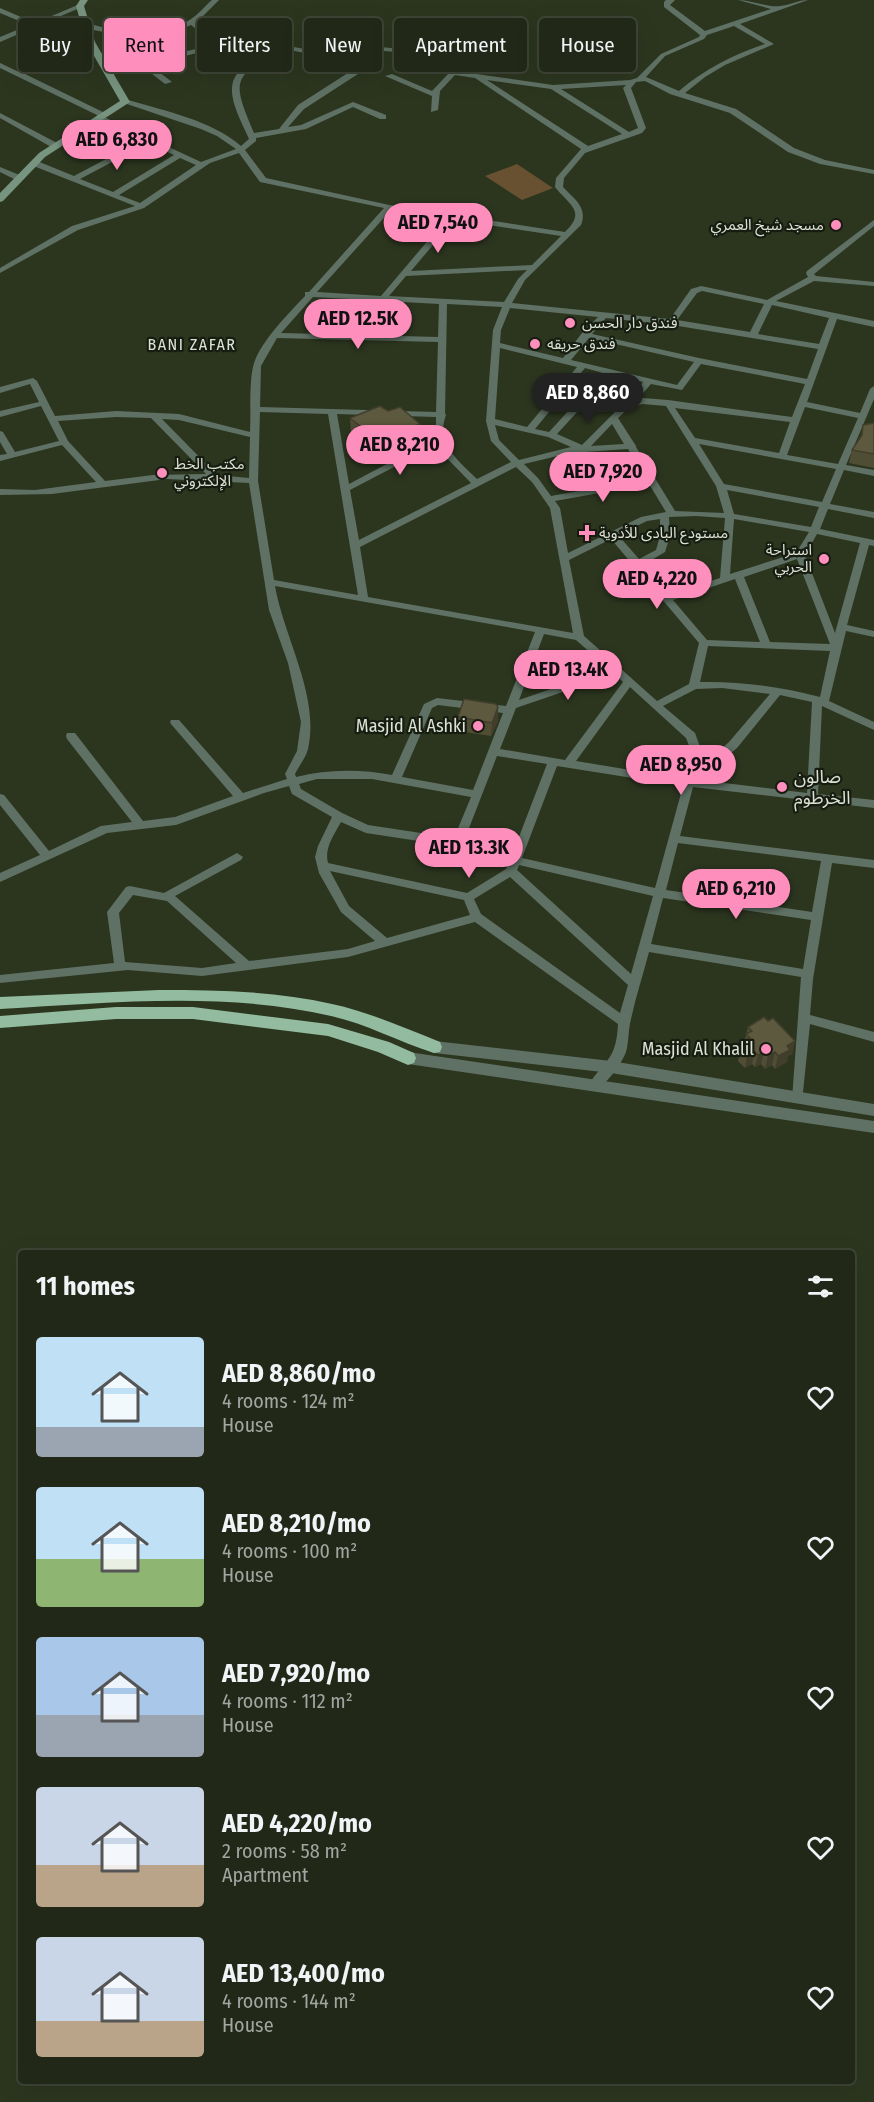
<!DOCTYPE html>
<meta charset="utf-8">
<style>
body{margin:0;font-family:"Fira Sans Condensed","Noto Sans Arabic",sans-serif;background:#2d3424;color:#f1f3f6;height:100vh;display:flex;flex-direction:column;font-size:22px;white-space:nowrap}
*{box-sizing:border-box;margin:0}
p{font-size:20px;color:#a2a6a1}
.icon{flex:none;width:33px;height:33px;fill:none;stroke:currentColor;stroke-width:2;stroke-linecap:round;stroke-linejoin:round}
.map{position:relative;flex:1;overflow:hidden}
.side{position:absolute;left:18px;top:1250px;width:837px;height:834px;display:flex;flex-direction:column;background:#212817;border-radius:6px;box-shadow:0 6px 24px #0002,0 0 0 2px #3e4436}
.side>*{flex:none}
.banner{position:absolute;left:18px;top:18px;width:838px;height:54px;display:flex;gap:12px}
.price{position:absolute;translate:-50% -51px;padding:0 14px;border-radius:21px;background:#fe8ebc;color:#111;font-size:20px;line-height:39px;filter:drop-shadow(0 2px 3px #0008)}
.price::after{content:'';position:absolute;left:50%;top:36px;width:18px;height:14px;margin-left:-9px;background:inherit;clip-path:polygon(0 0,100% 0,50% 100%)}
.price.on{background:#222;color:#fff}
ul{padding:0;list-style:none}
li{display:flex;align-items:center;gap:18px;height:150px;padding:0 18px}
li span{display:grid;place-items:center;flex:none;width:168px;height:120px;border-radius:6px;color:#555}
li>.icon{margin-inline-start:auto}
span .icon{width:72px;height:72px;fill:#fffc;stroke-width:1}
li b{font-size:26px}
h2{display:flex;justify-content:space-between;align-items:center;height:72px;padding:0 18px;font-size:26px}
.pill{padding:0 21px;border-radius:6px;background:#212817;box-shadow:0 6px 24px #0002,0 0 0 2px #3e4436;font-size:21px;line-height:54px}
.pill.on{background:#fe8ebc;color:#111}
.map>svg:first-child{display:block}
</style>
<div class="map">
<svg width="874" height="2102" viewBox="0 0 874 2102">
<rect width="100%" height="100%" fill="#2c361f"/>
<polygon fill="#675131" points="517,164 553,188 522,200 485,176"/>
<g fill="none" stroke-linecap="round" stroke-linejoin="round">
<g fill="#5f7164" fill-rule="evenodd">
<path d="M212 0H219L196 23 249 62 283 45 343 56 371 46 411 50 455 71 553 85 630 80 637 78 661 54 699 37 700 35 664 7V2L666 0H675L670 5 705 31 771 9 738 0C751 0 769 8 780 6 790 5 798 0 808 0L740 24 774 44 725 65 705 77 685 93 736 109 794 148 825 160 874 170V174L820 164 788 152 730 113 670 94 645 81 636 82 631 88 646 128 642 133 585 153 564 178 563 187C574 199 588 207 581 225L525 280 512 303 670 319 691 289 701 286 767 300 808 277 806 273 807 271 874 220V226L814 274 816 276 874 282V286L814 281 776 301 874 321V327L837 319 807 402 860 413 870 389 874 386V399L846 465 874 470V476L844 470 830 504 874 512V518L828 509 820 529 874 540V546L869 545 847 625 874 631V637L846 631 829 701 874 722V730L822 706 818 794 874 800V808L693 787 680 836 874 860V868L832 863 813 979 810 1015 874 1032V1042L810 1024 802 1102H794L792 1099 801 977 649 952C643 975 636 996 631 1019 628 1030 629 1041 626 1052 622 1063 602 1093 590 1089L588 1086C605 1058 616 1062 618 1024L475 922 348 957 202 976 128 970 0 983V975L114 963 107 912 126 887 130 886 164 893 237 853 243 857 241 860 175 896 249 961 348 949 375 941 341 912 319 873 315 857 318 846 332 817 292 794 289 786 264 793 176 825 107 833 0 882V873L40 855 0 805V794L4 795 49 851 101 826 132 822 67 739 66 736 67 733H75L143 821 175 817 233 796 171 724 170 722 171 720H179L243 793 287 779 285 774 297 751 301 722 288 663 269 610 249 483 167 479 52 494 0 495V489L35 490 96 482 62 445 0 461V455L7 454 0 442V431L3 432 15 452 59 441 41 406 0 417V411L39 402 30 384 0 393V387L33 378 37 381 55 416 116 411 179 414 250 432C251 413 249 384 253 367 258 344 289 313 305 296V292H309L384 208 260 182 239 153 210 163 144 208 78 230 0 273V268L72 226 135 206 31 165V161H37L74 176 123 150 78 130 77 128 81 126 129 147 142 140 96 119 97 115 0 68V63L19 72 89 43H93V45L25 74 105 113 104 117 201 162 236 149 217 136 201 129 121 102 128 100C165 111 211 120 241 146L249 139C242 122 225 95 235 77 237 73 242 69 245 65L220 47 150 65 172 82 165 84 142 66 127 47 126 36 93 30 80 24 83 22C118 32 158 42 191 19 199 14 205 6 212 0ZM191 25 216 44 147 61 132 46V37L167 35ZM734 26 765 44C733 55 705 69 679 91L646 77 665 56 704 39 707 35ZM284 49 341 60 351 66V71L298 105 279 129 254 133C231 79 232 77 284 49ZM372 50 408 53 448 74 432 91 392 74 385 76 432 96 431 112 438 110 440 91 455 75 475 78 581 149 556 178 555 187C569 205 587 211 565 232L389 205 266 178 245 150 256 141V138L306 129 353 107 380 119H386V115L353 102 301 125 288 127 304 109 358 74 359 65 349 58ZM487 80 551 89 622 134 588 146ZM626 85 623 88 638 128 629 132 561 89ZM148 143 174 155 113 192 80 179ZM180 158 196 165 140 203 119 195ZM391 210 447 218 381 296 317 292ZM454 220 561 236 532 265 411 271ZM527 270 518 279 504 302 389 296 406 276ZM702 291 764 304 750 332 677 320 697 293ZM313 297 439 304 438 337 281 333ZM447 304 502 307 493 330 486 421 491 441 511 462 477 479C459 461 435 444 446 415L445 413ZM772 305 829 318 819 344 758 334ZM510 308 598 317 582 333 563 358 500 343 501 330ZM606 318 672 325 818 349 807 379 699 358 592 334ZM277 338 438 342 436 412 260 407 261 366ZM589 338 694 362 677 385 571 360ZM500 348 577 367 527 427 495 419ZM701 364 805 384 792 417 668 400 643 398 637 400 651 384 682 390ZM585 368 603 373 549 432 535 429ZM611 374 643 382 625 403 605 406H582ZM643 404 666 406 716 486 724 513 675 511 636 447V446L618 418 629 408ZM805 407 858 418 838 464 787 455ZM675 408 790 422 779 453 695 438ZM617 410 582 445 557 434 578 411 605 412ZM260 412 328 414 358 595 274 580 258 481ZM337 414 436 417V438L349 484ZM116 417 151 418 206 474 153 475 105 481 68 441 58 421ZM162 419 179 420 250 437 249 478 217 475ZM612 424 624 444 591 446ZM495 425 548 437 571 447 519 460 499 440ZM438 444 440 451 471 483 359 540 350 490ZM699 444 836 469 822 502 724 484ZM628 449 646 479 551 496 538 478 524 464 570 453ZM516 467 532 482 550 508 573 633 368 597 360 547ZM649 484 666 512 641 517 568 553 560 508 555 501ZM727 490 819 507 811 527 734 514ZM696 516 725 518 720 578 668 595 643 565 665 552 670 536 669 517ZM660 519V536L656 550 639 559 618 535 647 521ZM734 519 809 532 796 553 730 574ZM817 534 860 543 835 633 805 555ZM611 539 699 643 689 684 657 701 584 636 569 560ZM797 559 830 644 770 642 744 577ZM735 579 760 642 707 640 673 600ZM275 586 535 632 506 706 437 698 424 704 392 775C361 769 327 769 296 777L295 774C299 766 306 757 308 749 320 696 284 638 275 586ZM544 634 576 640 609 669 519 700ZM708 646 830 651 820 697C781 687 740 681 700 682ZM615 674 623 682 565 760 500 749 516 708ZM630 687 686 738 694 758 685 779 576 761ZM722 688 770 694 729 742 701 767 704 758 695 733 663 706 696 689ZM780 695 812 702 807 793 699 780 737 748ZM438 705 503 713 473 790 402 777 432 708ZM497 756 547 764 512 855 464 841ZM557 766 683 786 655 888 522 858ZM317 779H372L471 797 454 838 368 825 342 813 301 789 299 784ZM341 822 366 833 458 847 509 862 506 869 467 893 328 863C324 848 334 835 341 822ZM678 843 821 861 812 912 666 890ZM519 865 653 896 631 974 517 870ZM330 871 464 900 470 915 387 938 349 906ZM510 877 628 985 620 1013 481 914 474 899ZM133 895 167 901 236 963 202 968 125 962 119 913ZM663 898 811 920 803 969 651 944Z"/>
<polygon points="80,4 83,6 82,7 0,42 0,37 29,25 0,13 0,8 35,23"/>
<polygon points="0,113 59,144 60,146 53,148 0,118"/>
<polygon points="0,167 22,176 23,178 16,180 0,172"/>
</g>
<g fill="#5f7164" fill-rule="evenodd">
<polygon points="434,1041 611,1061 874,1104 874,1116 611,1073 434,1053 429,1051 427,1047 429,1043"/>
<polygon points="408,1052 874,1121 874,1133 408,1064 403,1062 400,1058 403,1054"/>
</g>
<polygon fill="#779480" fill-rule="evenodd" points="80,0 88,0 84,6 95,42 130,102 45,157 3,201 0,202 0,193 39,153 120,101 86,42 76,6"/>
<g fill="#92bb9f" fill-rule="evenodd">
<path d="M159 990C216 990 276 991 332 1004 369 1012 405 1028 440 1042L442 1047 440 1052 434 1053C399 1042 367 1024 331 1016 224 991 109 1003 0 1009V997Z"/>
<polygon points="116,1007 193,1007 328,1024 389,1042 414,1053 416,1058 414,1063 408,1065 378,1052 328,1036 193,1019 116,1019 0,1028 0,1016"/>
</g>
</g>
<g fill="#504d35">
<polygon points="388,411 420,424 421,442 380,460 351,435 350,418"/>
<polygon points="874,423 874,468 849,463 852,450 861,437 863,425"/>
<polygon points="458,717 498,721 491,736 458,731"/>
<polygon points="768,1021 795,1041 792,1054 788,1056 787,1062 775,1069 772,1065 765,1069 761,1064 755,1067 752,1064 745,1068 738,1061 741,1049 743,1048 748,1027"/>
</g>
<g fill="#413e2b">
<polygon points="420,424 421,442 380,460 380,442"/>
<polygon points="498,707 498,721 491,736 492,723"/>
<polygon points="795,1041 792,1054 788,1056 787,1062 775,1069 778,1056 787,1046"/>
<polygon points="754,1051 752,1064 745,1068 747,1056"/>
<polygon points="764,1052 761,1064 755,1067 758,1055"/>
<polygon points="775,1052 772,1065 765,1069 768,1056"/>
</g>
<g fill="#5d593e" stroke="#413e2b" stroke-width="1.5">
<polygon points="380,406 388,411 400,407 420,424 380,442 350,418"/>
<polygon points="874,423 874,454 852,450 862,435 863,425"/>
<polygon points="464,699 496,704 498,707 492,723 458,717"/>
<polygon points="764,1017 768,1021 773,1018 795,1041 787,1046 790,1050 778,1056 775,1052 768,1056 764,1052 758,1055 754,1051 747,1056 741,1049 747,1045 744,1041 750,1038 746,1034 752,1031 748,1027"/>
</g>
<g fill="#fe8ebc" stroke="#171c11" stroke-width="2">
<circle cx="836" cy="225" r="6"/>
<circle cx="570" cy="323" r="6"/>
<circle cx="535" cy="344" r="6"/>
<circle cx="162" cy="473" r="6"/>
<path d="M584 524h6v6h6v6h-6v6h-6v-6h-6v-6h6z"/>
<circle cx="824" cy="559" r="6"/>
<circle cx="478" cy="726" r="6"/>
<circle cx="782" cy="787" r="6"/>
<circle cx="766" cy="1049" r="6"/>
</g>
<g text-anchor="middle" stroke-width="4.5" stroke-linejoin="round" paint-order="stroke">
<g font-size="15" fill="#dbe2d4" stroke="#171c11" text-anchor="start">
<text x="824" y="230" text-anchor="end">مسجد شيخ العمري</text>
<text x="582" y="328">فندق دار الحسن</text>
<text x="547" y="349">فندق حريقه</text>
<text x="174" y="469">مكتب الخط<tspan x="174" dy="17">الإلكتروني</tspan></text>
<text x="599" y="538">مستودع البادى للأدوية</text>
<text x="812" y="555" text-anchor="end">استراحة<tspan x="812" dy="17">الحربي</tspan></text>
</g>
<g font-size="16" letter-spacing="1.5" fill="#dbe2d4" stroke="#171c11">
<text x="192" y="350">BANI ZAFAR</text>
</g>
<g font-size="18" fill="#dbe2d4" stroke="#171c11" text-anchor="end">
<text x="466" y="732">Masjid Al Ashki</text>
<text x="794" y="783" text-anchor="start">صالون<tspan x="794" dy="21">الخرطوم</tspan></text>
<text x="754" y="1055">Masjid Al Khalil</text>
</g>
</g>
</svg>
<b class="price" style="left:117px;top:171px">AED 6,830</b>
<b class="price" style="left:438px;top:254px">AED 7,540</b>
<b class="price" style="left:358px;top:350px">AED 12.5K</b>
<b class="price on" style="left:588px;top:424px">AED 8,860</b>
<b class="price" style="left:400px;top:476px">AED 8,210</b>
<b class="price" style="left:603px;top:503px">AED 7,920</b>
<b class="price" style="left:657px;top:610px">AED 4,220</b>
<b class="price" style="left:568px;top:701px">AED 13.4K</b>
<b class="price" style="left:681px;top:796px">AED 8,950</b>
<b class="price" style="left:469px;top:879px">AED 13.3K</b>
<b class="price" style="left:736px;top:920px">AED 6,210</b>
<div class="banner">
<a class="pill">Buy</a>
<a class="pill on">Rent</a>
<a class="pill">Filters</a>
<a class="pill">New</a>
<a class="pill">Apartment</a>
<a class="pill">House</a>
</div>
<section class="side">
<h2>11 homes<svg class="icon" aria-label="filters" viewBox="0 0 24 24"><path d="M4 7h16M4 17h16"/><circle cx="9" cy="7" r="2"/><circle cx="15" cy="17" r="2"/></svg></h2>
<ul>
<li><span style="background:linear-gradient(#bfe0f5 75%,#9aa5b1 0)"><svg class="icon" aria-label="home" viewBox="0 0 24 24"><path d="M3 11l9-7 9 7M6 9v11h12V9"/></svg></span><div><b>AED 8,860/mo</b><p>4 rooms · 124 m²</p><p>House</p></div><svg class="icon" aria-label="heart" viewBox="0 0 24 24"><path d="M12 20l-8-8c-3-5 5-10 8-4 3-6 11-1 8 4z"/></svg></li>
<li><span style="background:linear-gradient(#bfe0f5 60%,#8fb573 0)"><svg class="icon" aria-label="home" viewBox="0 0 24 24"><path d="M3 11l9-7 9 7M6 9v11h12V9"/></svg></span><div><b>AED 8,210/mo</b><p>4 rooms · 100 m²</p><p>House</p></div><svg class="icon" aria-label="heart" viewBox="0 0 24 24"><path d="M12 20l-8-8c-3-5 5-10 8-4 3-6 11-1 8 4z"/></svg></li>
<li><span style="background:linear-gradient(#a9c7e8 65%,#9aa5b1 0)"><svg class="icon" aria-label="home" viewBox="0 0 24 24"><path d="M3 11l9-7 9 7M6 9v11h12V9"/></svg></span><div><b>AED 7,920/mo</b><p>4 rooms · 112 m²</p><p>House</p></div><svg class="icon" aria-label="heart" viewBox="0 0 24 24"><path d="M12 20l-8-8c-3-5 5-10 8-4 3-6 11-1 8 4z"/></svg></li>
<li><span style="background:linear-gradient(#c9d6e8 65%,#b9a48a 0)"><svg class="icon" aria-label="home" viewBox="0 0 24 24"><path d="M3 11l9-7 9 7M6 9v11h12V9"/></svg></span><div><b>AED 4,220/mo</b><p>2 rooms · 58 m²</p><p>Apartment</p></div><svg class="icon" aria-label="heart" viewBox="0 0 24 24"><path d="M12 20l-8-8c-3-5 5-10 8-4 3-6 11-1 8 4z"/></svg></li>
<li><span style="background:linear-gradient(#c9d6e8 70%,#b9a48a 0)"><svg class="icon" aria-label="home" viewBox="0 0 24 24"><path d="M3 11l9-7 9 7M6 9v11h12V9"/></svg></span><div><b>AED 13,400/mo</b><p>4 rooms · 144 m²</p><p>House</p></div><svg class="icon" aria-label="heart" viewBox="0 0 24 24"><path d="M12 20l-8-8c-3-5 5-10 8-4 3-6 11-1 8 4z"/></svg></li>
</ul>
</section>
</div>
